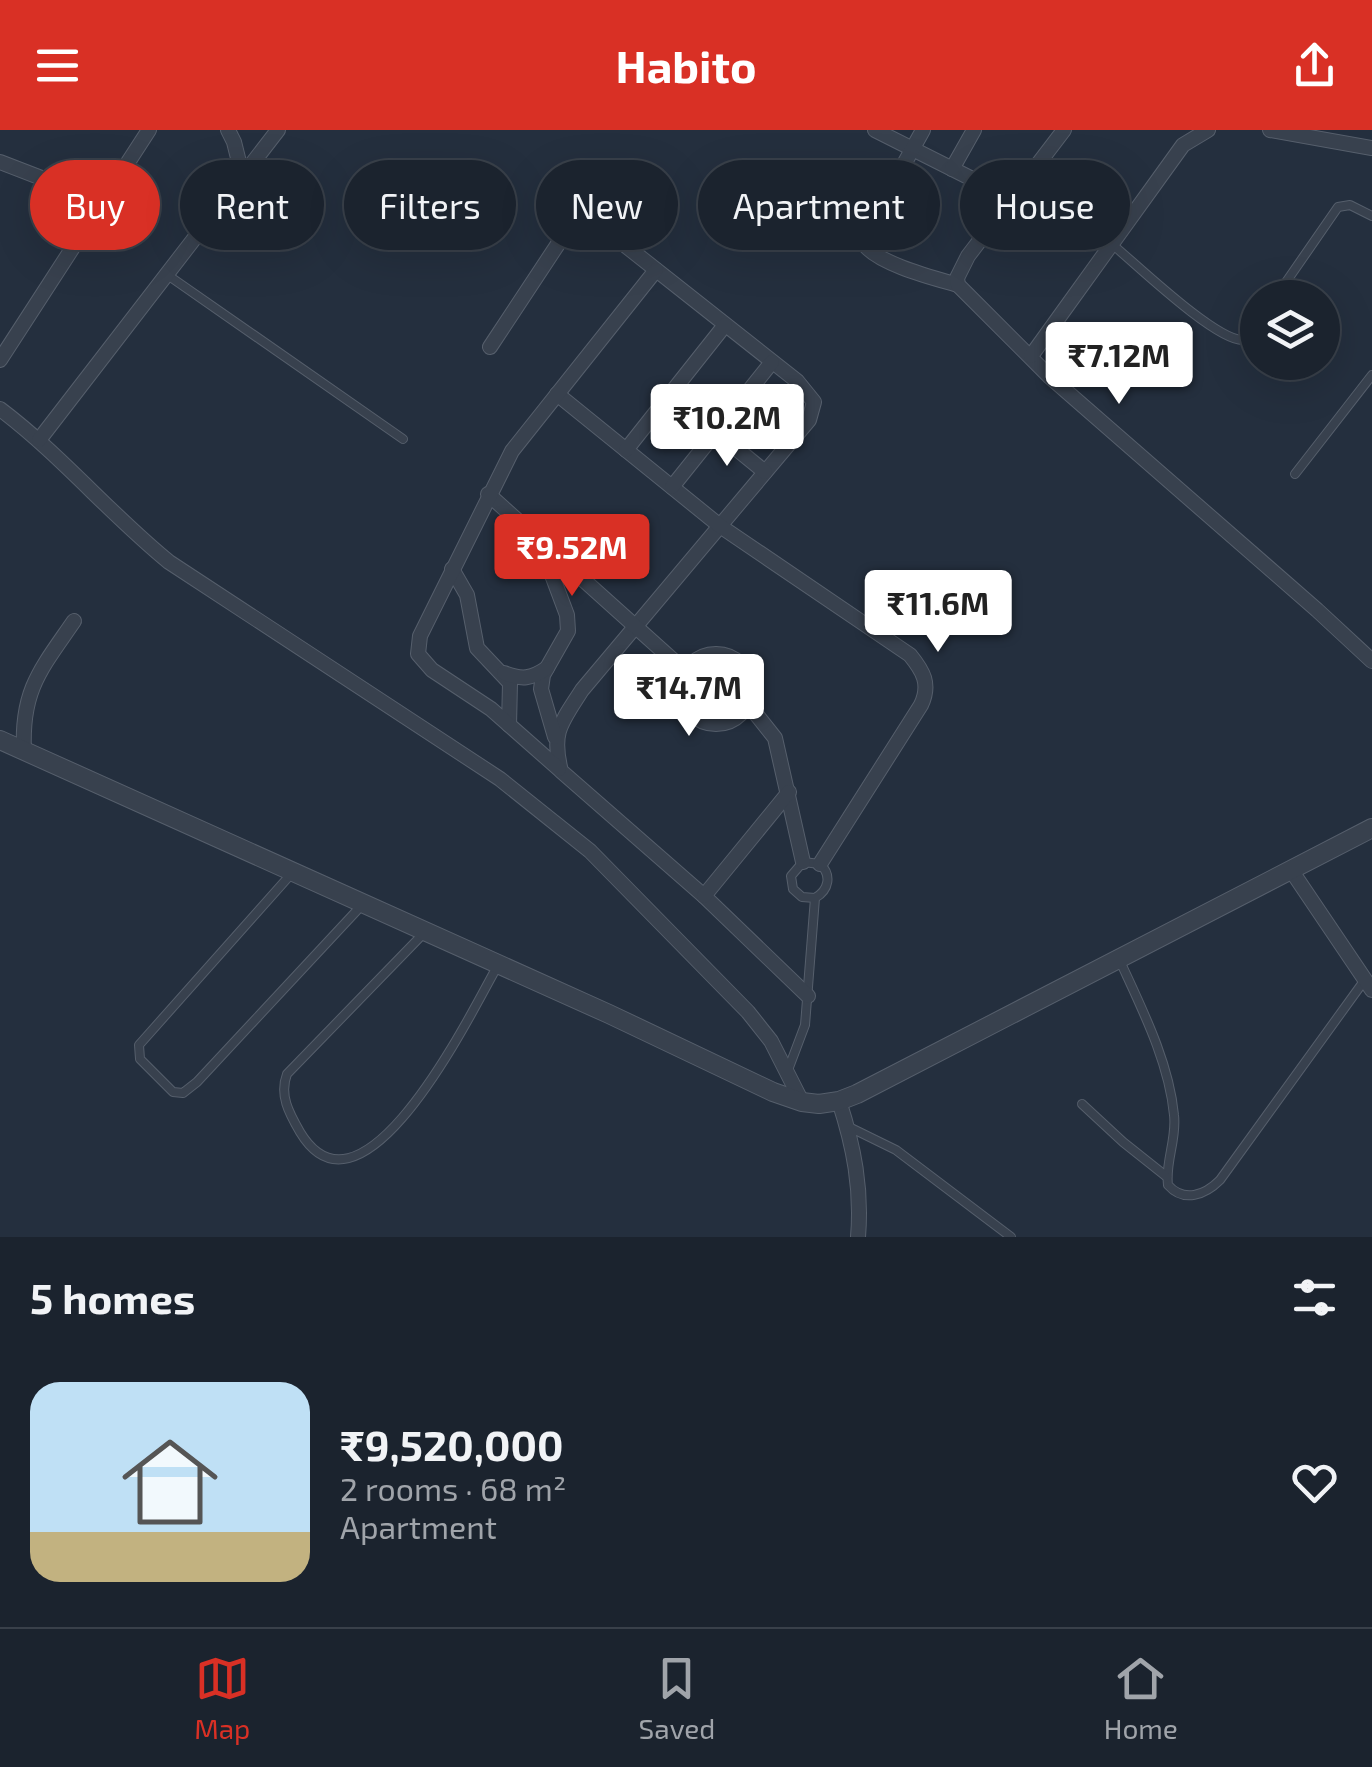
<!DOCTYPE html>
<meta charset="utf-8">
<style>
body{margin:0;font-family:"Exo 2",sans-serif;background:#242b36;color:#f1f3f6;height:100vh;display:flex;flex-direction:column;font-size:38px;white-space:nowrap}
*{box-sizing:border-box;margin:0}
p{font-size:32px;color:#a0a4aa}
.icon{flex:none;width:55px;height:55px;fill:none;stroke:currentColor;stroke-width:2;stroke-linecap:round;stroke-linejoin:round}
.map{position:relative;height:1107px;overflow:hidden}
.details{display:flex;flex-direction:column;background:#1b232e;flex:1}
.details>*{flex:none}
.guide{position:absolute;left:30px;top:30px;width:1312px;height:90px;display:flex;gap:20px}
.fabs{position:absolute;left:1240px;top:150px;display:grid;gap:20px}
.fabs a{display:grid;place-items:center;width:100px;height:100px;border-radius:50%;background:#1b232e;box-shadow:0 10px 40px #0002,0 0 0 2px #39404a;font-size:50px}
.price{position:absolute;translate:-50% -85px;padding:0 22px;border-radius:10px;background:#fff;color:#222;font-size:32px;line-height:65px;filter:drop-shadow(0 2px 5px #0008)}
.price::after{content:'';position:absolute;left:50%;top:60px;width:30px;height:22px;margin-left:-15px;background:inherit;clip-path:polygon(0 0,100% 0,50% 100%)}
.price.active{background:#d93025;color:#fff}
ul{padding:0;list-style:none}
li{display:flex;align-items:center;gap:30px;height:250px;padding:0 30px}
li+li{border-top:2px solid #39404a}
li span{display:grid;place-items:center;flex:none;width:280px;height:200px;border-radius:30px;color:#555}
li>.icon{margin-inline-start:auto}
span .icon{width:120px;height:120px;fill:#fffc;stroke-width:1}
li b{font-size:42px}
h2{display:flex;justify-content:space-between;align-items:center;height:120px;padding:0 30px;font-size:42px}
.chip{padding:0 35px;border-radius:45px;background:#1b232e;box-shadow:0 10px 40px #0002,0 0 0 2px #39404a;font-size:35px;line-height:90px}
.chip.active{background:#d93025;color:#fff}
header{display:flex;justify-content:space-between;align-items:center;height:130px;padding:0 30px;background:#d93025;color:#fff;font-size:45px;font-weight:700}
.tabs{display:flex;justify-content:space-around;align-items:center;height:140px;border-top:2px solid #39404a;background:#1b232e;font-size:28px;color:#a0a4aa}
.tabs a{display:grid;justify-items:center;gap:5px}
.tabs .active{color:#d93025}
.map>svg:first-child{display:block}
</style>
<header><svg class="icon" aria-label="menu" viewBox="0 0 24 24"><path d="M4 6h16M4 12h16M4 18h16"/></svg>Habito<svg class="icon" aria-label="share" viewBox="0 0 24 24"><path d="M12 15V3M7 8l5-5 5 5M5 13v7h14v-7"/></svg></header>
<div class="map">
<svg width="1372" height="1107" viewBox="0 0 1372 1107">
<rect width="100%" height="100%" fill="#242f3e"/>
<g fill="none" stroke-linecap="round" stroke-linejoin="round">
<defs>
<g id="service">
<path d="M1113 115C1137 135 1216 211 1243 210L1258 192"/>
<polyline points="169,146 403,309"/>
<polyline points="1275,168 1338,77 1350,75 1372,86"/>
<polyline points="1295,344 1372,245"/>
<polyline points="292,743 139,915 140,929 173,962 183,963 197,952 362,775"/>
<path d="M424 803 287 944C279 965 289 983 300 1002 363 1107 473 879 498 835"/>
<path d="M1120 831C1142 879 1169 932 1174 985 1177 1009 1165 1032 1168 1055 1184 1073 1205 1065 1220 1050L1364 851"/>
<path d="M788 940 805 895 815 768C829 760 832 745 820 734L803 732 791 746 793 759 802 767 815 768"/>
<polyline points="1082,974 1123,1012 1167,1047"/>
<polyline points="847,996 896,1020 1011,1107"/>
</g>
<g id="minor">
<polyline points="228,0 234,12 243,48"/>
<polyline points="875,0 1012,69"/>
<path d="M923 0 874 88 864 114C878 134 934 148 958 155"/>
<polyline points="1064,0 968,126 957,148 958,155 1050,247 1317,480 1372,531"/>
<polyline points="1270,0 1372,18"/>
<polyline points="0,32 101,71"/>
<polyline points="952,39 974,0"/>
<path d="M490 217 560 111C576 96 587 92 607 101L797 251 814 272 809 290 582 560C561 593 551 602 561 641L704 766 808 866"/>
<polyline points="1031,226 1183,15 1208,0"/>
<polyline points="0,230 149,0"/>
<path d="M557 264 720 396 910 525C923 541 931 554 921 575L820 734"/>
<path d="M0 279C61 325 110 384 169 432L500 649 590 721 748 882 771 911 802 972"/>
<polyline points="716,302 765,342"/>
<polyline points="39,310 278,0"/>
<polyline points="626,320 725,195"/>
<polyline points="672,357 772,232"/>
<polyline points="488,364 685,541"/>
<polyline points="540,413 567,485 568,501 543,545 541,559 555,607"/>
<polyline points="452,439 467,465 477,518 510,553 509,595"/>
<circle cx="716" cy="559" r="35"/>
<path d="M504 543C522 550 531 549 547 538"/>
<polyline points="748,574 775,608 803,732"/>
<path d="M24 621C21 560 41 539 74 491"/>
<polyline points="559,639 491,579 432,540 418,524 420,506 512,321 656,140"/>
<polyline points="1291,740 1372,860"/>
<polyline points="704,766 789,662"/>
<path d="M839 971C854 1017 862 1059 858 1107"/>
</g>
<polyline id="tertiary" points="0,610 609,884 773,962 802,972 819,974 839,971 857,964 1372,698"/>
</defs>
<use href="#service" stroke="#565f6c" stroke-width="10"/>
<use href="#minor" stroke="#565f6c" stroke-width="16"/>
<use href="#tertiary" stroke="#565f6c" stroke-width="20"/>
<use href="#service" stroke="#38414e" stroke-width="8"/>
<use href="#minor" stroke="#38414e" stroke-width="14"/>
<use href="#tertiary" stroke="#38414e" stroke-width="18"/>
</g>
</svg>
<div class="fabs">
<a><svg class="icon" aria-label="layers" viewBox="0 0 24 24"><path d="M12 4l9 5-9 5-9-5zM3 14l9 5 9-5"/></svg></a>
</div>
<b class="price" style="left:1119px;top:277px">₹7.12M</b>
<b class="price" style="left:727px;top:339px">₹10.2M</b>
<b class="price active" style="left:572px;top:469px">₹9.52M</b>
<b class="price" style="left:938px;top:525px">₹11.6M</b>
<b class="price" style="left:689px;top:609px">₹14.7M</b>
<div class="guide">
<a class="chip active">Buy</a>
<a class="chip">Rent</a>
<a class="chip">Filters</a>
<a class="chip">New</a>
<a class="chip">Apartment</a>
<a class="chip">House</a>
</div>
</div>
<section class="details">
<h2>5 homes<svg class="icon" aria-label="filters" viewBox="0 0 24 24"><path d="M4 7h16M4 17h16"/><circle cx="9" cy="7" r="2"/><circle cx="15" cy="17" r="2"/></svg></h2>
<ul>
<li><span style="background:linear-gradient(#bfe0f5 75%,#c2b280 0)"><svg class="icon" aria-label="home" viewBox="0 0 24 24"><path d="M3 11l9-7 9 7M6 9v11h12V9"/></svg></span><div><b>₹9,520,000</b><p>2 rooms · 68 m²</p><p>Apartment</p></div><svg class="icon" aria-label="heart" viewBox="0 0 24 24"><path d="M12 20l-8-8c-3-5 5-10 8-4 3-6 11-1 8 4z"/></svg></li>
</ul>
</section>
<nav class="tabs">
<a class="active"><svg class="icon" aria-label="map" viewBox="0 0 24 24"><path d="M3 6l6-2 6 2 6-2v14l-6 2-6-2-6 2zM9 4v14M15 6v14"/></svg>Map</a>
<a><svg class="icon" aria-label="saved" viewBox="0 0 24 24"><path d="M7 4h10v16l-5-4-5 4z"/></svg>Saved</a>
<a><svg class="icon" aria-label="home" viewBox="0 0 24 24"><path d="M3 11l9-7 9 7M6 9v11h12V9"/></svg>Home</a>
</nav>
